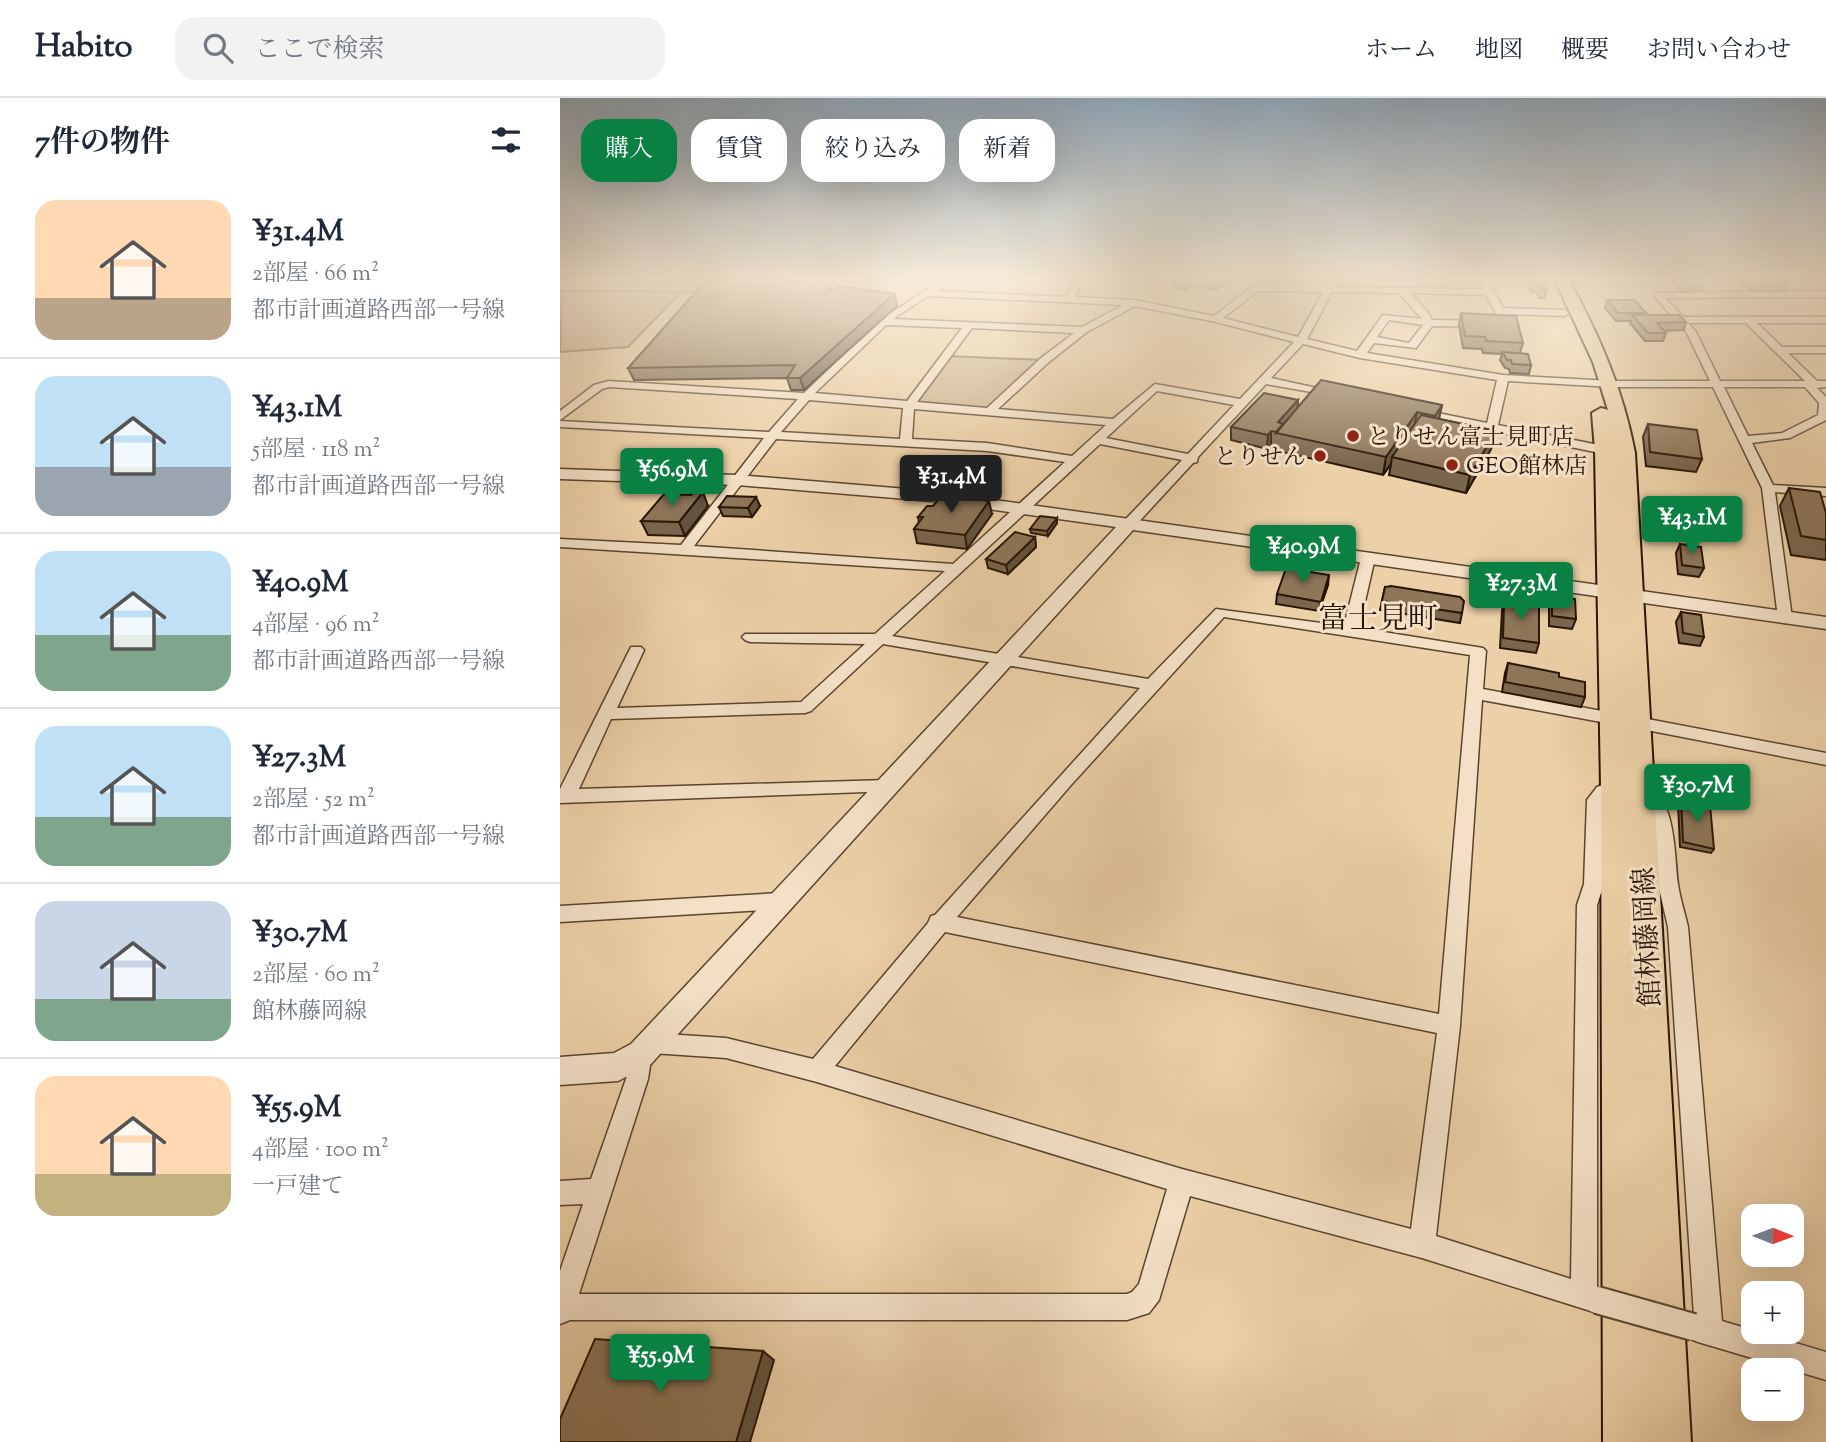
<!DOCTYPE html>
<html lang="ja">
<meta charset="utf-8">
<style>
body{margin:0;font-family:"Sorts Mill Goudy","Noto Serif JP",serif;background:#f2f2f3;color:#1f2937;height:100vh;display:flex;flex-direction:column;font-size:26px;white-space:nowrap}
*{box-sizing:border-box;margin:0}
p{font-size:23px;color:#747a83}
.icon{flex:none;width:38px;height:38px;fill:none;stroke:currentColor;stroke-width:2;stroke-linecap:round;stroke-linejoin:round}
.map{position:relative;flex:1;overflow:hidden}
.drawer{display:flex;flex-direction:column;background:#fff;width:560px}
.drawer>*{flex:none}
.guide{position:absolute;left:21px;top:21px;width:665px;height:63px;display:flex;gap:14px}
.needle{width:46px;rotate:91deg}
.tools{position:absolute;left:1181px;top:1106px;display:grid;gap:14px}
.tools a{display:grid;place-items:center;width:63px;height:63px;border-radius:14px;background:#fff;box-shadow:0 7px 28px #0002;font-size:35px}
.price{position:absolute;translate:-50% -60px;padding:0 16px;border-radius:7px;background:#0b8043;color:#fff;font-size:23px;line-height:46px;filter:drop-shadow(0 2px 4px #0008)}
.price::after{content:'';position:absolute;left:50%;top:42px;width:21px;height:16px;margin-left:-10px;background:inherit;clip-path:polygon(0 0,100% 0,50% 100%)}
.price.active{background:#222;color:#fff}
ul{padding:0;list-style:none}
li{display:flex;align-items:center;gap:21px;height:175px;padding:0 35px}
li+li{border-top:2px solid #e0e1e3}
li span{display:grid;place-items:center;flex:none;width:196px;height:140px;border-radius:21px;color:#555}
li>.icon{margin-inline-start:auto}
span .icon{width:84px;height:84px;fill:#fffc;stroke-width:1}
li b{font-size:30px}
h2{display:flex;justify-content:space-between;align-items:center;height:84px;padding:0 35px;font-size:30px}
.tag{padding:0 24px;border-radius:21px;background:#fff;box-shadow:0 7px 28px #0002;font-size:24px;line-height:63px}
.tag.active{background:#0b8043;color:#fff}
header{display:flex;align-items:center;gap:42px;box-sizing:border-box;height:98px;padding:0 35px;background:#fff;border-bottom:2px solid #e0e1e3}
header strong{font-size:33px}
nav{display:flex;gap:38px;margin-inline-start:auto;font-size:24px}
.search{width:490px;height:63px;background:#f2f2f3;display:flex;align-items:center;gap:18px;box-sizing:border-box;padding:0 24px;border-radius:21px;color:#747a83;font-size:26px}
main{display:flex;flex:1;min-height:0}
.map>svg:first-child{display:block}
</style>
<header>
<strong>Habito</strong>
<div class="search"><svg class="icon" aria-label="search" viewBox="0 0 24 24"><circle cx="10" cy="10" r="6"/><path d="M15 15l6 6"/></svg>ここで検索</div>
<nav><a>ホーム</a><a>地図</a><a>概要</a><a>お問い合わせ</a></nav>
</header>
<main>
<section class="drawer">
<h2>7件の物件<svg class="icon" aria-label="filters" viewBox="0 0 24 24"><path d="M4 7h16M4 17h16"/><circle cx="9" cy="7" r="2"/><circle cx="15" cy="17" r="2"/></svg></h2>
<ul>
<li><span style="background:linear-gradient(#ffd9b3 70%,#b9a48a 0)"><svg class="icon" aria-label="home" viewBox="0 0 24 24"><path d="M3 11l9-7 9 7M6 9v11h12V9"/></svg></span><div><b>¥31.4M</b><p>2部屋 · 66 m²</p><p>都市計画道路西部一号線</p></div></li>
<li><span style="background:linear-gradient(#bfe0f5 65%,#9aa5b1 0)"><svg class="icon" aria-label="home" viewBox="0 0 24 24"><path d="M3 11l9-7 9 7M6 9v11h12V9"/></svg></span><div><b>¥43.1M</b><p>5部屋 · 118 m²</p><p>都市計画道路西部一号線</p></div></li>
<li><span style="background:linear-gradient(#bfe0f5 60%,#7fa58c 0)"><svg class="icon" aria-label="home" viewBox="0 0 24 24"><path d="M3 11l9-7 9 7M6 9v11h12V9"/></svg></span><div><b>¥40.9M</b><p>4部屋 · 96 m²</p><p>都市計画道路西部一号線</p></div></li>
<li><span style="background:linear-gradient(#bfe0f5 65%,#7fa58c 0)"><svg class="icon" aria-label="home" viewBox="0 0 24 24"><path d="M3 11l9-7 9 7M6 9v11h12V9"/></svg></span><div><b>¥27.3M</b><p>2部屋 · 52 m²</p><p>都市計画道路西部一号線</p></div></li>
<li><span style="background:linear-gradient(#c9d6e8 70%,#7fa58c 0)"><svg class="icon" aria-label="home" viewBox="0 0 24 24"><path d="M3 11l9-7 9 7M6 9v11h12V9"/></svg></span><div><b>¥30.7M</b><p>2部屋 · 60 m²</p><p>館林藤岡線</p></div></li>
<li><span style="background:linear-gradient(#ffd9b3 70%,#c2b280 0)"><svg class="icon" aria-label="home" viewBox="0 0 24 24"><path d="M3 11l9-7 9 7M6 9v11h12V9"/></svg></span><div><b>¥55.9M</b><p>4部屋 · 100 m²</p><p>一戸建て</p></div></li>
</ul>
</section>
<div class="map">
<svg width="1266" height="1344" viewBox="0 0 1266 1344">
<rect width="100%" height="100%" fill="#ecd0a7"/>
<filter id="stains"><feTurbulence type="fractalNoise" baseFrequency=".00286" numOctaves="4"/><feColorMatrix values="0 0 0 0 .2 0 0 0 0 .09 0 0 0 0 .02 0 0 0 .5 -.17"/></filter>
<radialGradient id="worn" r=".72"><stop offset=".6" stop-color="#630" stop-opacity="0"/><stop offset="1" stop-color="#630" stop-opacity=".3"/></radialGradient>
<g fill="#cbb08b" stroke="#7a6248" stroke-width="2">
<polygon points="9,191 124,191 68,249 0,254 2,192"/>
<polygon points="387,258 485,262 431,312 349,308"/>
</g>
<g fill="none" stroke-linecap="round" stroke-linejoin="round">
<defs>
<g id="minor">
<polygon points="249,180 260,180 239,192 231,190"/>
<path d="M385 180H396L377 193 506 199 515 180H523L515 199 574 202 654 218 693 188H766L770 180H779L775 189 923 191 917 180H926L943 210 1004 212 1009 215 1004 218 946 216 952 226 947 229 872 228 856 250 814 245 807 255 943 277 1052 283H1150L1127 235 1095 199V195L1266 193V199L1105 200 1123 219H1266V225H1197L1222 249H1266V255H1228L1257 283H1266V289L1257 290 1266 299V322L1230 340 1192 345 1213 387 1266 390V398L1215 394 1232 520 1230 523 1225 525 1218 520 1202 390 1153 289H1052L948 283 938 327 1049 349V355L1045 356 932 333 852 314 858 311 927 325 937 282 800 260 743 246 711 280 780 295V299L706 286 638 359 637 364 633 365 574 429 569 430 562 426 564 423 622 362 540 346 332 538 588 581 656 511 784 528 801 460 808 456 815 460 799 530 923 550 926 553 923 591 1058 616 1060 620 1052 626 922 602 900 928 876 1138 1011 1181 1017 807 1024 786 1027 702 1037 689 1055 682 1061 684 1064 689 1045 704 1044 786 1037 807V1189L1046 1193 1050 1202 1046 1211 1037 1215 862 1160 630 1098 599 1202 589 1215 567 1222H10L0 1226V1173L23 1106 0 1107V1083L31 1081 66 981 73 949 80 946 83 938 91 935 166 940 253 961 368 825 371 818 375 817 580 590 323 546 251 613 245 615 51 621 19 691 327 682 333 683 336 688 333 693 0 705V691L71 549H81L84 552 57 610 241 604 305 546 190 544 185 542 182 539 185 536H315L385 473 0 449V441L121 447 204 340 0 329V323L209 334 238 301 49 289 42 291 0 322V313L34 287 48 283 244 295 320 222ZM698 193 763 194 738 239 663 220ZM772 194 839 195 862 221 823 217 797 253 747 241ZM850 195 926 197 940 223 872 222 867 213ZM368 198 563 207 522 229 333 221ZM575 208 656 224 734 244 680 301 595 286 553 321 438 311 489 264 527 234ZM829 222 863 227 849 245 817 239ZM1128 225H1186L1245 283H1160L1136 234ZM326 227 402 230 347 303 255 295ZM412 230 514 235 481 260 427 310 357 304ZM1164 289H1245L1259 305 1258 317 1222 335 1188 338ZM597 293 674 307 628 356 546 340ZM249 302 343 310 340 341 221 334ZM354 311 546 327 512 358 427 345 352 341ZM216 341 427 353 505 364 393 466 134 448ZM664 519 910 557 879 916 397 819 511 687ZM385 834 877 935 851 1131 622 1071 275 968ZM92 955 166 960 257 984 607 1091 579 1186 572 1194 567 1196H19L88 981Z"/>
<polygon points="0,186 161,187 166,190 161,193 0,192"/>
<polygon points="1077,619 1266,655 1266,667 1071,629 1069,625 1071,621"/>
<path d="M1080 683C1117 695 1114 756 1118 786 1120 801 1125 815 1128 829L1162 1223 1266 1254V1282L1138 1244 1128 1240 1124 1230 1128 1220 1134 1218 1108 829 1098 786 1092 723 1084 706 1071 690 1074 685Z"/>
<polygon points="221,795 228,797 231,803 228,809 221,811 0,824 0,808"/>
</g>
<polygon id="tertiary" points="0,371 177,377 371,393 1266,519 1266,531 573,432 91,966 58,983 0,987 0,959 54,955 71,946 556,429 371,403 177,387 0,381"/>
<path id="primary" d="M994 180H1008C1039 237 1063 291 1075 355L1131 1344H1043L1041 689 1035 352 1032 315 1041 310 1048 312 1033 264Z"/>
</defs>
<use href="#minor" stroke="#5a442e" stroke-width="3"/>
<use href="#tertiary" stroke="#5a442e" stroke-width="3"/>
<use href="#primary" stroke="#291505" stroke-width="4"/>
<use href="#minor" fill="#f3e0c6" fill-rule="evenodd"/>
<use href="#tertiary" fill="#f3e0c6" fill-rule="evenodd"/>
<use href="#primary" fill="#ecd0a7" fill-rule="evenodd"/>
<defs>
<polyline id="minor-bridge" points="1037,1202 1133,1229"/>
</defs>
<use href="#minor-bridge" stroke="#5a442e" stroke-width="30" stroke-linecap="butt"/>
<use href="#minor-bridge" stroke="#f3e0c6" stroke-width="26"/>
</g>
<g fill="#7a654d" stroke="#291505" stroke-width="2">
<polygon points="70,180 87,180 83,183 71,182"/>
<polygon points="614,180 671,180 656,192 632,187 624,192 615,190"/>
<polygon points="956,180 984,180 987,186 985,200 979,200 976,194 971,194 966,182"/>
<polygon points="1110,180 1139,180 1144,186 1142,193 1122,194"/>
<polygon points="1180,180 1221,180 1227,186 1224,193 1193,193 1181,186 1182,183"/>
<polygon points="270,186 272,192 334,196 337,208 244,292 231,292 227,280 74,282 68,270"/>
<polygon points="1047,202 1086,215 1086,217 1126,224 1124,232 1104,233 1106,235 1103,243 1085,243 1070,225 1071,223 1056,223 1045,210"/>
<polygon points="901,215 963,245 960,255 971,267 969,276 950,275 949,271 945,270 940,262 942,256 923,255 922,251 903,250 899,227"/>
<polygon points="738,302 738,309 882,307 879,321 936,333 931,351 906,395 829,377 831,366 823,377 714,352 715,347 711,347 707,351 671,342 671,329"/>
<polygon points="1088,326 1142,361 1136,374 1086,368 1083,339"/>
<polygon points="1229,390 1266,415 1266,462 1231,457 1220,408"/>
<polygon points="148,408 125,438 88,437 81,423"/>
<polygon points="200,408 192,419 163,418 159,409"/>
<polygon points="432,416 407,451 357,445 354,431 359,424 358,419"/>
<polygon points="497,420 497,425 488,438 471,435 470,431"/>
<polygon points="475,439 476,449 448,476 428,470 426,461"/>
<polygon points="1120,446 1144,470 1139,479 1118,476 1116,455"/>
<polygon points="768,487 759,513 716,506 717,496"/>
<polygon points="825,489 902,515 900,525 820,512"/>
<polygon points="1005,499 1016,521 1012,531 989,528 989,510 992,501 1004,503"/>
<polygon points="944,504 979,545 976,555 940,550 942,513"/>
<polygon points="1121,514 1144,539 1140,548 1119,545 1116,524"/>
<polygon points="948,565 999,579 1025,599 1021,609 942,594 945,575"/>
<polygon points="1121,701 1154,751 1151,755 1120,749 1118,706"/>
</g>
<g fill="#63533e" stroke="#291505" stroke-width="2">
<polygon points="625,180 632,180 632,187 624,192 624,181"/>
<polygon points="658,180 671,180 656,192 657,181"/>
<polygon points="334,196 337,208 244,292 240,280"/>
<polygon points="738,302 737,315 716,335 718,324"/>
<polygon points="882,307 878,324 871,335 875,318"/>
<polygon points="857,314 854,331 832,359 831,366 823,377 826,359"/>
<polygon points="711,333 711,347 707,351 708,337"/>
<polygon points="936,333 931,351 906,395 910,377"/>
<polygon points="143,394 148,408 125,438 119,424"/>
<polygon points="196,399 200,408 192,419 188,410"/>
<polygon points="429,403 432,416 407,451 405,437"/>
<polygon points="497,420 497,425 488,438 487,433"/>
<polygon points="475,439 476,449 448,476 446,467"/>
<polygon points="769,477 768,487 759,513 761,504"/>
<polygon points="203,1253 214,1262 190,1344 176,1344"/>
</g>
<g fill="#8e7659" stroke="#291505" stroke-width="2">
<polygon points="148,180 199,180 270,186 265,196 279,188 334,196 240,280 227,280 235,267 68,270"/>
<polygon points="970,180 984,180 987,186 984,186 987,192 981,192 978,186 973,186"/>
<polygon points="1119,180 1139,180 1144,186 1125,187"/>
<polygon points="1187,180 1221,180 1227,186 1196,186"/>
<polygon points="1047,202 1075,202 1086,215 1058,215"/>
<polygon points="901,215 956,218 963,245 926,243 925,239 905,238"/>
<polygon points="1072,217 1119,217 1126,224 1097,225 1106,235 1088,235"/>
<polygon points="942,254 968,256 971,267 952,266 951,262 947,262"/>
<polygon points="761,282 882,307 875,318 857,314 826,359 716,335"/>
<polygon points="704,295 738,302 718,324 723,326 716,334 711,333 708,337 671,329"/>
<polygon points="861,317 936,333 910,377 832,359"/>
<polygon points="1088,326 1137,332 1142,361 1090,354"/>
<polygon points="1229,390 1260,394 1266,415 1266,442 1241,438"/>
<polygon points="134,394 143,394 119,424 81,423 104,396 131,397"/>
<polygon points="382,397 429,403 405,437 354,431 363,419 358,419 367,408 373,408"/>
<polygon points="167,398 196,399 188,410 159,409"/>
<polygon points="480,418 497,420 487,433 470,431"/>
<polygon points="455,434 475,439 446,467 426,461"/>
<polygon points="1120,446 1141,449 1144,470 1122,467"/>
<polygon points="726,470 769,477 761,504 717,496"/>
<polygon points="831,488 900,499 904,503 902,515 822,503 825,489"/>
<polygon points="1005,499 1015,501 1016,521 992,518 992,501 1005,503"/>
<polygon points="944,504 979,508 979,545 943,540"/>
<polygon points="1121,514 1141,517 1144,539 1123,535"/>
<polygon points="948,565 999,575 999,579 1025,584 1025,599 945,584"/>
<polygon points="1121,701 1150,707 1154,751 1123,744"/>
<polygon points="35,1241 203,1253 176,1344 0,1344 0,1321"/>
</g>
<linearGradient id="sky" x2="0" y2="1"><stop stop-color="#8fa6b8"/><stop offset="0.49" stop-color="#f6ead7"/><stop offset="1" stop-color="#f6ead7" stop-opacity="0"/></linearGradient>
<rect width="1266" height="368" fill="url(#sky)"/>
<g fill="#8f2418" stroke="#f3e0c6" stroke-width="2.5">
<circle cx="793" cy="338" r="7"/>
<circle cx="760" cy="358" r="7"/>
<circle cx="892" cy="367" r="7"/>
</g>
<g text-anchor="middle" stroke-width="6" stroke-linejoin="round" paint-order="stroke">
<g font-size="23" fill="#291505" stroke="#f3e0c6" text-anchor="start">
<text x="807" y="346">とりせん富士見町店</text>
<text x="746" y="366" text-anchor="end">とりせん</text>
<text x="906" y="375">GEO館林店</text>
</g>
<g font-size="28" fill="#291505" stroke="#f3e0c6">
<text transform="translate(1086 839) rotate(-93)" y="10">館林藤岡線</text>
</g>
<g font-size="30" fill="#291505" stroke="#f3e0c6">
<text x="818" y="530">富士見町</text>
</g>
</g>
<rect width="100%" height="100%" filter="url(#stains)"/>
<rect width="100%" height="100%" fill="url(#worn)"/>
</svg>
<div class="tools">
<a><svg class="needle" viewBox="-14 -14 28 28"><path d="M0-13l5 13h-10z" fill="#e53935"/><path d="M0 13l5-13h-10z" fill="#747a83"/></svg></a>
<a>+</a>
<a>−</a>
</div>
<b class="price" style="left:112px;top:410px">¥56.9M</b>
<b class="price active" style="left:391px;top:417px">¥31.4M</b>
<b class="price" style="left:1132px;top:458px">¥43.1M</b>
<b class="price" style="left:743px;top:487px">¥40.9M</b>
<b class="price" style="left:961px;top:524px">¥27.3M</b>
<b class="price" style="left:1137px;top:726px">¥30.7M</b>
<b class="price" style="left:100px;top:1296px">¥55.9M</b>
<div class="guide">
<a class="tag active">購入</a>
<a class="tag">賃貸</a>
<a class="tag">絞り込み</a>
<a class="tag">新着</a>
</div>
</div>
</main>
